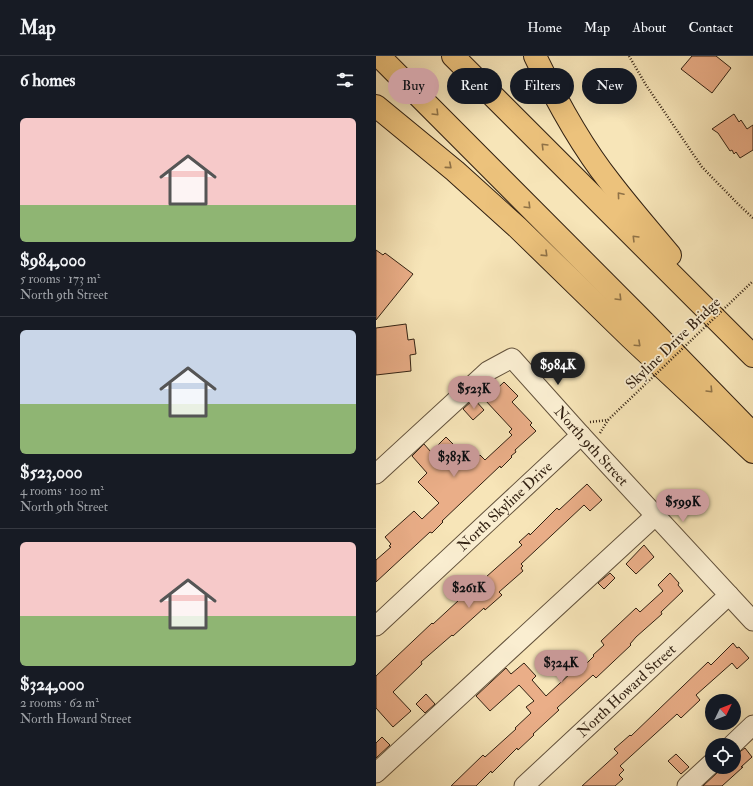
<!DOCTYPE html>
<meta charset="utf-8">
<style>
body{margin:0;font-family:"IM FELL Double Pica",serif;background:#242831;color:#f1f3f6;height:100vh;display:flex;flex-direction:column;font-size:15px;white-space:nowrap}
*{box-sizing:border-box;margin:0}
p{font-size:13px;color:#9ea1a6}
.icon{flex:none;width:22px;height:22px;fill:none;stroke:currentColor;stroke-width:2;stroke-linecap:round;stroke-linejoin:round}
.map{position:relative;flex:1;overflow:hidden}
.details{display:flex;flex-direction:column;background:#171b24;width:376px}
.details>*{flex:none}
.banner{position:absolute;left:12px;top:12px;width:305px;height:36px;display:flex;gap:8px}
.needle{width:26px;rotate:47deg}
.controls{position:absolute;left:329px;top:638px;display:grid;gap:8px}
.controls a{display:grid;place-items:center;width:36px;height:36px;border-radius:50%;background:#171b24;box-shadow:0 4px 16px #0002;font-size:20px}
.price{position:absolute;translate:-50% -34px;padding:0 9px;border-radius:14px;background:#c59692;color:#111;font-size:13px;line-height:26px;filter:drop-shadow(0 1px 2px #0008)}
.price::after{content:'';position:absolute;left:50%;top:24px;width:12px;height:9px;margin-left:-6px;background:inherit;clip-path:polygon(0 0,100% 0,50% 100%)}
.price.active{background:#222;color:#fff}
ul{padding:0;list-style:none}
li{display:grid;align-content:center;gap:8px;height:212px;padding:0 20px}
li+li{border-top:1px solid #363941}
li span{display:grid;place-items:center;height:124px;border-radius:6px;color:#555}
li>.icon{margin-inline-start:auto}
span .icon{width:72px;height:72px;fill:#fffc;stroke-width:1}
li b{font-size:17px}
h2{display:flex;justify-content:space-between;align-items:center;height:48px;padding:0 20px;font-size:17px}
.chip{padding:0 14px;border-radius:18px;background:#171b24;box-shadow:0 4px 16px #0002;font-size:14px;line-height:36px}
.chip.active{background:#c59692;color:#111}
header{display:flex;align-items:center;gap:24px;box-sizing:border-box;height:56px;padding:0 20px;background:#171b24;border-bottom:1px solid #363941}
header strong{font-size:19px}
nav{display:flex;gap:22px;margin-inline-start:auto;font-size:14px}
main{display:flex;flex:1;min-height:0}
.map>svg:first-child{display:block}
</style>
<header>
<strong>Map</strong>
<nav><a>Home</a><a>Map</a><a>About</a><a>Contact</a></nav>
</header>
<main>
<section class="details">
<h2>6 homes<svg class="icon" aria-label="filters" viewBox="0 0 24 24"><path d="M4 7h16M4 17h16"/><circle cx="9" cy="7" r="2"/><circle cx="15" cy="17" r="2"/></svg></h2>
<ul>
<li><span style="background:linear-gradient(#f6c9c9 70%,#8fb573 0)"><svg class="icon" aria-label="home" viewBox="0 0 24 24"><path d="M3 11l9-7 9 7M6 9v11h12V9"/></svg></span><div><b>$984,000</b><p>5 rooms · 173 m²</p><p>North 9th Street</p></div></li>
<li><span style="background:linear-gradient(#c9d6e8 60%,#8fb573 0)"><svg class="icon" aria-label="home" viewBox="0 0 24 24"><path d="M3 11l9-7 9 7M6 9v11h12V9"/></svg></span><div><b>$523,000</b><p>4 rooms · 100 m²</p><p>North 9th Street</p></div></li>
<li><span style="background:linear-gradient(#f6c9c9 60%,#8fb573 0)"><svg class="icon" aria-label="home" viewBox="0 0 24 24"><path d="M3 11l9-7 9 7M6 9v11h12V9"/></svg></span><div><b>$324,000</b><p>2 rooms · 62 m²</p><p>North Howard Street</p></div></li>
</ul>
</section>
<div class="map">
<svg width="377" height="730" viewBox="0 0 377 730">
<rect width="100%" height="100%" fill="#f7e5b8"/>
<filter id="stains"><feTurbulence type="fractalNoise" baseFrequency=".005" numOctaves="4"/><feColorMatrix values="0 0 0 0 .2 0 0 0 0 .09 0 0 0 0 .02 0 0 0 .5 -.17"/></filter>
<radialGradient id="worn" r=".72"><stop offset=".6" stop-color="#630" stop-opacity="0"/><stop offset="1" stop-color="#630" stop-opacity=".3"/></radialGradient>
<g fill="#eaae88" stroke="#322112">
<polygon points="316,0 340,0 355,12 336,37 305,13"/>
<polygon points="358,58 363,66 365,64 371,73 377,69 377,94 364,102 360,96 358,98 356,94 354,95 342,77 336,73"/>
<polygon points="0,194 7,199 9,197 37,218 0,264"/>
<polygon points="30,268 32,284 38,283 40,298 34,299 35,315 0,319 0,272"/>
<polygon points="128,326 142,340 136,346 156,367 154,369 160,375 139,394 140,396 135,400 136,401 125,412 124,410 66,465 67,466 56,477 54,476 0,526 0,504 15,491 13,490 15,488 9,481 38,455 46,463 63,447 42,426 51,417 36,400 48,388 55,396 70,381 95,406 104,399 109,404 136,379 133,376 136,373 109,344"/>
<polygon points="98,343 108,354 97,364 87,353"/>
<polygon points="211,428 226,444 214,455 208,449 145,508 147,510 145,512 147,515 123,536 126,539 109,554 108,552 77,580 76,579 45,606 46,608 17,636 35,655 17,671 0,652 0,620 56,567 57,568 109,520 110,521 146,489 143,486 153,477 154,479 181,452 183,454"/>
<polygon points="268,489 278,501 260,518 250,508"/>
<polygon points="234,517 239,522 228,533 222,527"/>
<polygon points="294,517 303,527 302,529 307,535 285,556 286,558 260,581 254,588 255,589 220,622 217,619 181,652 183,654 157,678 158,679 142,694 141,692 116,717 115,715 100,730 75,730 107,699 109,701 140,673 139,672 155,657 150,651 158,645 143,629 114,655 100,640 130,612 135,618 148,607 160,620 156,624 170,640 196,616 199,619 218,600 217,599 228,589 225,585 260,552 264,556 287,535 282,529"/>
<polygon points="357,587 361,592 363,591 373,602 361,613 356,607 320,639 324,644 305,662 301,658 244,710 248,714 243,719 247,723 239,730 206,730 242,697 238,693 254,679 255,680 332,606 335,609"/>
<polygon points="50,638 59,648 49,657 40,648"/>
<polygon points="6,681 14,689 0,702 0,687"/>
<polygon points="369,692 376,701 365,711 367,711 346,730 327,730 343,715 346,711 358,711 358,700"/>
<polygon points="300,698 313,711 305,718 292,705"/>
</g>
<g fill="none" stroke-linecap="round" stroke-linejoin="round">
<defs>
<g id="minor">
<path id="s1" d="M0 418 112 315 136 302 205 379 377 565"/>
<path id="s2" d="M0 570 205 379"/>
<polyline points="356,689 377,669"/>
<polyline points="0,717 279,460"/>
<path id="s3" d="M148 730 353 539"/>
<polyline points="311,730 336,707"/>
</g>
<g id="highway">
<polyline points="3,0 268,266 377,378"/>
<polyline points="77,0 377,300"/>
<path d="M159 0C180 44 203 87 234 126 253 151 274 175 294 199"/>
<polyline points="0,50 79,115 141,171 255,282 377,396"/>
</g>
</defs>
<use href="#minor" stroke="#63523c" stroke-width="21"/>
<use href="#highway" stroke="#322112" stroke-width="24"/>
<g stroke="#322112" stroke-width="2.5" stroke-dasharray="1 2" stroke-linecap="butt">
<polyline points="253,0 270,29 326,111 362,148 377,162"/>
<polyline points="214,366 232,364"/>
<polyline points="224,377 232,364"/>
</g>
<use href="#minor" stroke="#faeed1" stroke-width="19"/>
<use href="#highway" stroke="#ecc27c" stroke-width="22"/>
<polyline stroke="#322112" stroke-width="2.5" stroke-dasharray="1 2" stroke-linecap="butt" points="232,364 377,225"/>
</g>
<defs><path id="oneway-chevron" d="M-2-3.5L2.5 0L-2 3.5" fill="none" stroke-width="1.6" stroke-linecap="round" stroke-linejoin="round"/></defs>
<g stroke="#8f7247">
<use href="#oneway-chevron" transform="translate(60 57) rotate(45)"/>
<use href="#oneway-chevron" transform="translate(168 90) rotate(-135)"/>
<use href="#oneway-chevron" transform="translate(73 110) rotate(40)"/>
<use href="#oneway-chevron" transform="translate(244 139) rotate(-130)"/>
<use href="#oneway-chevron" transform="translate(152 150) rotate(45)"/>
<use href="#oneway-chevron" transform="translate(259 182) rotate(-135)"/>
<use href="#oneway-chevron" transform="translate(169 198) rotate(44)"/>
<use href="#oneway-chevron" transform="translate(243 242) rotate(45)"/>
<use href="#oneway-chevron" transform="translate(262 288) rotate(43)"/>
<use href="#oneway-chevron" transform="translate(334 334) rotate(46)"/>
</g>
<g text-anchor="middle" stroke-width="3.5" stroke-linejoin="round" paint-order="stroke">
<g font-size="15" fill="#322112" stroke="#faeed1">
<text transform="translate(297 287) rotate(-44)" y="5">Skyline Drive Bridge</text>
<text dy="5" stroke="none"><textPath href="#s1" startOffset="298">North 9th Street</textPath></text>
<text dy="5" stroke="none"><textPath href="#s2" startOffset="176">North Skyline Drive</textPath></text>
<text dy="5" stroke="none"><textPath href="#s3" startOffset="140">North Howard Street</textPath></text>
</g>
</g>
<rect width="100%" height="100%" filter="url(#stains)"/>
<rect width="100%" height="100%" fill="url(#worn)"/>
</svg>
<div class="controls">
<a><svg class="needle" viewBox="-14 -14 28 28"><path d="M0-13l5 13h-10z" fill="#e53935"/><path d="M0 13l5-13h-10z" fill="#9ea1a6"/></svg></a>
<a><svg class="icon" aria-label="locate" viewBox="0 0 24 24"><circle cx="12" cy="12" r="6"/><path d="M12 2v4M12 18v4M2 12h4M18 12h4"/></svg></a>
</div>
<b class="price active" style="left:182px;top:330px">$984K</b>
<b class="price" style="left:98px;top:354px">$523K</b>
<b class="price" style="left:78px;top:422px">$383K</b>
<b class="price" style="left:307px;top:467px">$599K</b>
<b class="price" style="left:93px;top:553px">$261K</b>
<b class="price" style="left:185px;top:628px">$324K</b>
<div class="banner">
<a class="chip active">Buy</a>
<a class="chip">Rent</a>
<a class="chip">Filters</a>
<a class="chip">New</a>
</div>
</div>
</main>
